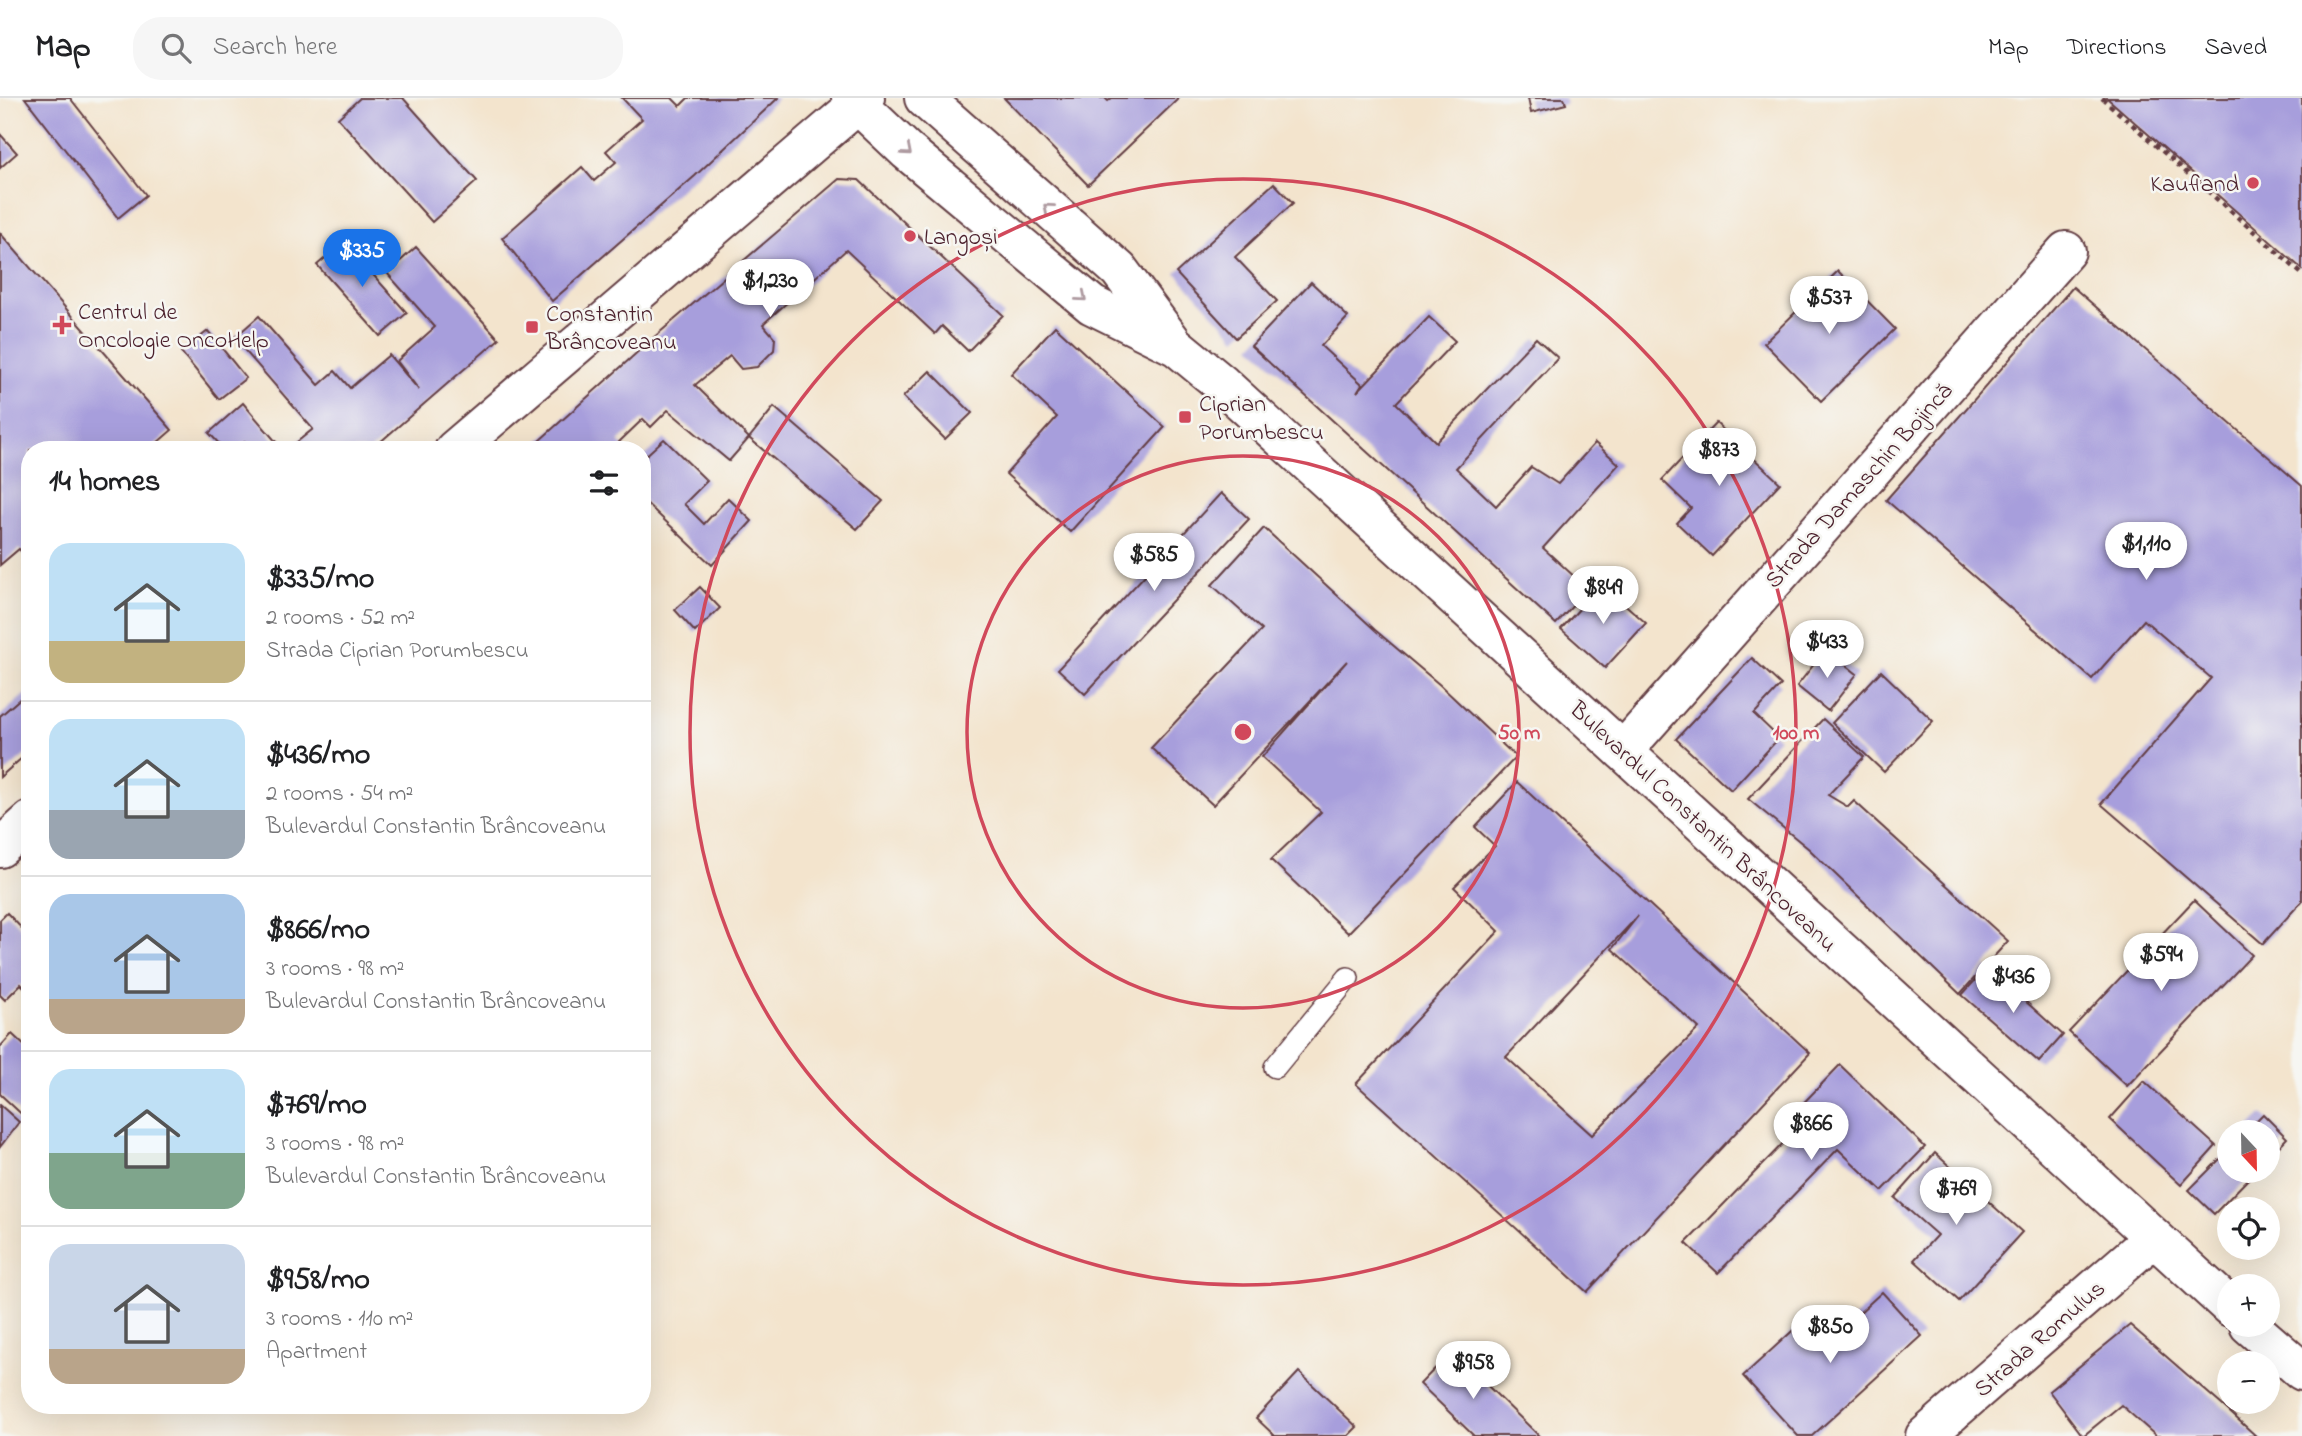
<!DOCTYPE html>
<meta charset="utf-8">
<style>
body{margin:0;font-family:"Indie Flower",sans-serif;background:#f6f6f6;color:#202124;height:100vh;display:flex;flex-direction:column;font-size:26px;white-space:nowrap}
*{box-sizing:border-box;margin:0}
p{font-size:23px;color:#757577}
.icon{flex:none;width:38px;height:38px;fill:none;stroke:currentColor;stroke-width:2;stroke-linecap:round;stroke-linejoin:round}
.map{position:relative;flex:1;overflow:hidden}
.sheet{position:absolute;left:21px;top:343px;width:630px;height:973px;display:flex;flex-direction:column;background:#fff;border-radius:28px;box-shadow:0 7px 28px #0002}
.sheet>*{flex:none}
.needle{width:46px;rotate:158deg}
.fabs{position:absolute;left:2217px;top:1022px;display:grid;gap:14px}
.fabs a{display:grid;place-items:center;width:63px;height:63px;border-radius:50%;background:#fff;box-shadow:0 7px 28px #0002;font-size:35px}
.price{position:absolute;translate:-50% -60px;padding:0 16px;border-radius:24px;background:#fff;color:#222;font-size:23px;line-height:46px;filter:drop-shadow(0 2px 4px #0008)}
.price::after{content:'';position:absolute;left:50%;top:42px;width:21px;height:16px;margin-left:-10px;background:inherit;clip-path:polygon(0 0,100% 0,50% 100%)}
.price.on{background:#1a73e8;color:#fff}
ul{padding:0;list-style:none}
li{display:flex;align-items:center;gap:21px;height:175px;padding:0 28px}
li+li{border-top:2px solid #e0e0e0}
li span{display:grid;place-items:center;flex:none;width:196px;height:140px;border-radius:21px;color:#555}
li>.icon{margin-inline-start:auto}
span .icon{width:84px;height:84px;fill:#fffc;stroke-width:1}
li b{font-size:30px}
h2{display:flex;justify-content:space-between;align-items:center;height:84px;padding:0 28px;font-size:30px}
header{display:flex;align-items:center;gap:42px;box-sizing:border-box;height:98px;padding:0 35px;background:#fff;border-bottom:2px solid #e0e0e0}
header strong{font-size:33px}
nav{display:flex;gap:38px;margin-inline-start:auto;font-size:24px}
.search{width:490px;height:63px;background:#f6f6f6;display:flex;align-items:center;gap:18px;box-sizing:border-box;padding:0 24px;border-radius:28px;color:#757577;font-size:26px}
.map>svg:first-child{display:block}
</style>
<header>
<strong>Map</strong>
<div class="search"><svg class="icon" aria-label="search" viewBox="0 0 24 24"><circle cx="10" cy="10" r="6"/><path d="M15 15l6 6"/></svg>Search here</div>
<nav><a>Map</a><a>Directions</a><a>Saved</a></nav>
</header>
<div class="map">
<svg width="2302" height="1338" viewBox="0 0 2302 1338">
<rect width="100%" height="100%" fill="#f6f6f2"/>
<filter id="ink" filterUnits="userSpaceOnUse"><feTurbulence type="fractalNoise" baseFrequency=".0143" numOctaves="2"/><feDisplacementMap in="SourceGraphic" scale="14" xChannelSelector="R" yChannelSelector="G"/><feConvolveMatrix kernelMatrix="1 2 1 2 8 2 1 2 1" color-interpolation-filters="sRGB"/></filter>
<filter id="wash" filterUnits="userSpaceOnUse"><feTurbulence type="fractalNoise" baseFrequency=".00686" numOctaves="4" result="noise"/><feDisplacementMap in="SourceGraphic" scale="28" xChannelSelector="R" yChannelSelector="G"/><feGaussianBlur stdDeviation="1.57" result="paint"/><feColorMatrix in="noise" values="0 0 0 0 0 0 0 0 0 0 0 0 0 0 0 0 0 1.4 0 .05"/><feComposite in="paint" operator="in"/></filter>
<g filter="url(#wash)">
<rect width="100%" height="100%" fill="#f3e4cd"/>
<g id="blocks">
<g fill="#a79edc" fill-rule="evenodd">
<polygon points="25,0 70,0 146,97 118,120"/>
<polygon points="360,0 403,0 477,83 432,124 338,20"/>
<polygon points="622,0 672,0 680,8 688,0 778,0 695,78 552,203 502,140 582,69 594,83 616,64 606,53 642,21"/>
<polygon points="1004,0 1105,0 1108,3 1112,0 1179,0 1088,87"/>
<polygon points="1528,0 1564,0 1566,6 1531,15"/>
<polygon points="2107,0 2302,0 2302,171"/>
<polygon points="0,36 17,55 0,70"/>
<polygon points="839,81 859,82 1003,217 968,253 942,228 935,236 846,152 763,226 775,240 774,252 757,269 741,271 730,258 695,287 749,340 729,363 668,312 651,329 643,321 619,344 627,352 529,352 652,241"/>
<polygon points="1274,85 1293,105 1235,159 1277,203 1236,240 1176,175"/>
<polygon points="0,135 172,332 149,352 30,352 30,463 19,451 0,467"/>
<polygon points="344,144 407,215 380,238 317,167"/>
<polygon points="416,149 499,241 371,352 294,352 292,348 313,331 234,240 259,218 319,287 335,273 350,290 389,257 419,292 397,263 435,229 387,175"/>
<polygon points="1838,173 1895,231 1821,303 1764,245"/>
<polygon points="1311,184 1348,219 1321,248 1362,286 1357,294 1429,219 1455,243 1396,305 1436,344 1536,240 1558,260 1456,370 1496,408 1531,369 1558,386 1595,345 1619,366 1543,450 1588,491 1556,526 1251,248"/>
<polygon points="2073,189 2302,388 2302,803 2263,846 2101,706 2211,580 2144,522 2092,581 1886,402"/>
<polygon points="1055,228 1165,329 1070,434 1006,376 1057,319 1011,276"/>
<polygon points="208,233 246,280 219,301 181,254"/>
<polygon points="930,273 972,315 945,341 903,299"/>
<polygon points="243,305 283,352 252,352 245,344 236,352 225,352 209,335"/>
<polygon points="774,309 883,403 857,431 749,340"/>
<polygon points="1716,325 1780,385 1712,458 1677,425 1691,410 1662,382"/>
<polygon points="664,341 707,383 684,406 704,426 728,400 752,423 712,467 642,401 642,361"/>
<polygon points="1221,395 1249,421 1085,596 1058,571"/>
<polygon points="1264,430 1375,532 1440,587 1516,659 1348,835 1271,762 1321,714 1262,659 1347,563 1213,707 1151,650 1262,532 1212,487"/>
<polygon points="1602,486 1646,525 1605,570 1561,531"/>
<polygon points="700,489 720,510 695,534 675,512"/>
<polygon points="1826,551 1857,576 1828,613 1797,588"/>
<polygon points="1752,560 1781,587 1754,616 1779,640 1731,692 1676,641"/>
<polygon points="1881,573 1933,623 1884,674 1832,625"/>
<polygon points="30,592 30,653 0,679 0,618"/>
<polygon points="1823,621 1864,659 1828,697 1848,709 1854,703 2008,843 1960,896 1809,751 1748,701"/>
<path d="M1517 684 1810 955 1587 1194 1356 986 1499 833 1454 789 1495 748 1475 729ZM1638 818 1612 851 1699 930 1592 1037 1506 959Z"/>
<polygon points="2194,802 2252,857 2127,988 2069,934"/>
<polygon points="7,815 30,839 30,895 21,886 5,902 0,897 0,822"/>
<polygon points="1987,869 2063,937 2039,964 1962,897"/>
<polygon points="12,936 30,953 30,1024 0,996 0,949"/>
<polygon points="1840,967 1925,1049 1882,1093 1838,1051 1718,1175 1686,1145 1797,1031 1788,1021"/>
<polygon points="2144,983 2216,1048 2181,1087 2110,1021"/>
<polygon points="0,1007 19,1024 0,1049"/>
<polygon points="2263,1016 2287,1040 2268,1060 2268,1034 2245,1034"/>
<polygon points="2230,1051 2230,1073 2256,1073 2214,1116 2189,1092"/>
<polygon points="1935,1055 2022,1134 1959,1203 1914,1162 1937,1137 1895,1100"/>
<polygon points="1882,1194 1922,1238 1812,1338 1798,1338 1743,1278 1812,1215 1833,1239"/>
<polygon points="2130,1227 2222,1307 2256,1338 2156,1338 2121,1307 2083,1338 2049,1293"/>
<polygon points="1452,1253 1533,1332 1539,1338 1474,1338 1420,1286"/>
<polygon points="1299,1274 1357,1329 1348,1338 1275,1338 1256,1320"/>
</g>
</g>
</g>
<g filter="url(#ink)">
<use href="#blocks" fill-opacity="0" stroke="#633d43" stroke-width="2"/>
<g fill="none" stroke-linecap="round" stroke-linejoin="round">
<defs>
<polyline id="lane" points="1275,969 1348,880"/>
<g id="street">
<polyline points="1623,653 2066,153"/>
<polyline points="1925,1338 2152,1141"/>
</g>
<g id="secondary">
<polyline points="851,0 907,53 1092,207 1177,249 1222,286 2230,1209"/>
<polyline points="924,0 1119,172 1171,242"/>
<polyline points="454,352 865,0"/>
<polyline points="0,750 30,723"/>
<polyline points="2249,1227 2302,1273"/>
</g>
</defs>
<use href="#lane" stroke="#633d43" stroke-width="24"/>
<use href="#street" stroke="#633d43" stroke-width="42"/>
<use href="#secondary" stroke="#633d43" stroke-width="42"/>
<polyline stroke="#633d43" stroke-width="4.5" stroke-dasharray="5 5" stroke-linecap="butt" points="2102,0 2302,176"/>
<use href="#lane" stroke="#fff" stroke-width="21"/>
<use href="#street" stroke="#fff" stroke-width="38"/>
<use href="#secondary" stroke="#fff" stroke-width="38"/>
</g>
<defs><path id="oneway-chevron" d="M-2-3.5L2.5 0L-2 3.5" fill="none" stroke-width="1.6" stroke-linecap="round" stroke-linejoin="round" transform="scale(1.75)"/></defs>
<g stroke="#ae9aa0">
<use href="#oneway-chevron" transform="translate(907 53) rotate(41)"/>
<use href="#oneway-chevron" transform="translate(1048 110) rotate(-139)"/>
<use href="#oneway-chevron" transform="translate(1082 199) rotate(40)"/>
</g>
</g>
<g fill="none" stroke="#d1495b" stroke-width="3.5">
<circle cx="1243" cy="634" r="276"/>
<circle cx="1243" cy="634" r="553"/>
</g>
<g fill="#d1495b" stroke="#f6f6f2" stroke-width="2.5">
<circle cx="2253" cy="85" r="7"/>
<circle cx="910" cy="138" r="7"/>
<path d="M58.5 216.5h7v7h7v7h-7v7h-7v-7h-7v-7h7z"/>
<rect x="525" y="222" width="14" height="14" rx="3.5"/>
<rect x="1178" y="312" width="14" height="14" rx="3.5"/>
</g>
<g text-anchor="middle" stroke-width="5" stroke-linejoin="round" paint-order="stroke">
<g font-size="24" fill="#4a1f2b" stroke="#f6f6f2" text-anchor="start">
<text x="2239" y="93" text-anchor="end">Kaufland</text>
<text x="924" y="146">Langoși</text>
<text x="78" y="221">Centrul de<tspan x="78" dy="28">Oncologie OncoHelp</tspan></text>
<text x="546" y="223">Constantin<tspan x="546" dy="28">Brâncoveanu</tspan></text>
<text x="1199" y="313">Ciprian<tspan x="1199" dy="28">Porumbescu</tspan></text>
</g>
<g font-size="24" fill="#4a1f2b" stroke="#f6f6f2">
<text transform="translate(1858 387) rotate(-48)" y="8">Strada Damaschin Bojincă</text>
<text transform="translate(1704 728) rotate(43)" y="8">Bulevardul Constantin Brâncoveanu</text>
<text transform="translate(2039 1240) rotate(-41)" y="8">Strada Romulus</text>
</g>
</g>
<circle cx="1243" cy="634" r="10" fill="#d1495b" stroke="#f6f6f2" stroke-width="3.5"/>
<g font-size="21" text-anchor="middle" font-weight="bold" fill="#d1495b" stroke="#f6f6f2" stroke-width="5" stroke-linejoin="round" paint-order="stroke">
<text x="1519" y="641">50 m</text>
<text x="1796" y="641">100 m</text>
</g>
</svg>
<div class="fabs">
<a><svg class="needle" viewBox="-14 -14 28 28"><path d="M0-13l5 13h-10z" fill="#e53935"/><path d="M0 13l5-13h-10z" fill="#757577"/></svg></a>
<a><svg class="icon" aria-label="locate" viewBox="0 0 24 24"><circle cx="12" cy="12" r="6"/><path d="M12 2v4M12 18v4M2 12h4M18 12h4"/></svg></a>
<a>+</a>
<a>−</a>
</div>
<b class="price on" style="left:362px;top:191px">$335</b>
<b class="price" style="left:770px;top:221px">$1,230</b>
<b class="price" style="left:1829px;top:238px">$537</b>
<b class="price" style="left:1719px;top:390px">$873</b>
<b class="price" style="left:2146px;top:484px">$1,110</b>
<b class="price" style="left:1154px;top:495px">$585</b>
<b class="price" style="left:1603px;top:528px">$849</b>
<b class="price" style="left:1827px;top:582px">$433</b>
<b class="price" style="left:2161px;top:895px">$594</b>
<b class="price" style="left:2013px;top:917px">$436</b>
<b class="price" style="left:1811px;top:1064px">$866</b>
<b class="price" style="left:1956px;top:1129px">$769</b>
<b class="price" style="left:1830px;top:1267px">$850</b>
<b class="price" style="left:1473px;top:1303px">$958</b>
<section class="sheet">
<h2>14 homes<svg class="icon" aria-label="filters" viewBox="0 0 24 24"><path d="M4 7h16M4 17h16"/><circle cx="9" cy="7" r="2"/><circle cx="15" cy="17" r="2"/></svg></h2>
<ul>
<li><span style="background:linear-gradient(#bfe0f5 70%,#c2b280 0)"><svg class="icon" aria-label="home" viewBox="0 0 24 24"><path d="M3 11l9-7 9 7M6 9v11h12V9"/></svg></span><div><b>$335/mo</b><p>2 rooms · 52 m²</p><p>Strada Ciprian Porumbescu</p></div></li>
<li><span style="background:linear-gradient(#bfe0f5 65%,#9aa5b1 0)"><svg class="icon" aria-label="home" viewBox="0 0 24 24"><path d="M3 11l9-7 9 7M6 9v11h12V9"/></svg></span><div><b>$436/mo</b><p>2 rooms · 54 m²</p><p>Bulevardul Constantin Brâncoveanu</p></div></li>
<li><span style="background:linear-gradient(#a9c7e8 75%,#b9a48a 0)"><svg class="icon" aria-label="home" viewBox="0 0 24 24"><path d="M3 11l9-7 9 7M6 9v11h12V9"/></svg></span><div><b>$866/mo</b><p>3 rooms · 98 m²</p><p>Bulevardul Constantin Brâncoveanu</p></div></li>
<li><span style="background:linear-gradient(#bfe0f5 60%,#7fa58c 0)"><svg class="icon" aria-label="home" viewBox="0 0 24 24"><path d="M3 11l9-7 9 7M6 9v11h12V9"/></svg></span><div><b>$769/mo</b><p>3 rooms · 98 m²</p><p>Bulevardul Constantin Brâncoveanu</p></div></li>
<li><span style="background:linear-gradient(#c9d6e8 75%,#b9a48a 0)"><svg class="icon" aria-label="home" viewBox="0 0 24 24"><path d="M3 11l9-7 9 7M6 9v11h12V9"/></svg></span><div><b>$958/mo</b><p>3 rooms · 110 m²</p><p>Apartment</p></div></li>
</ul>
</section>
</div>
